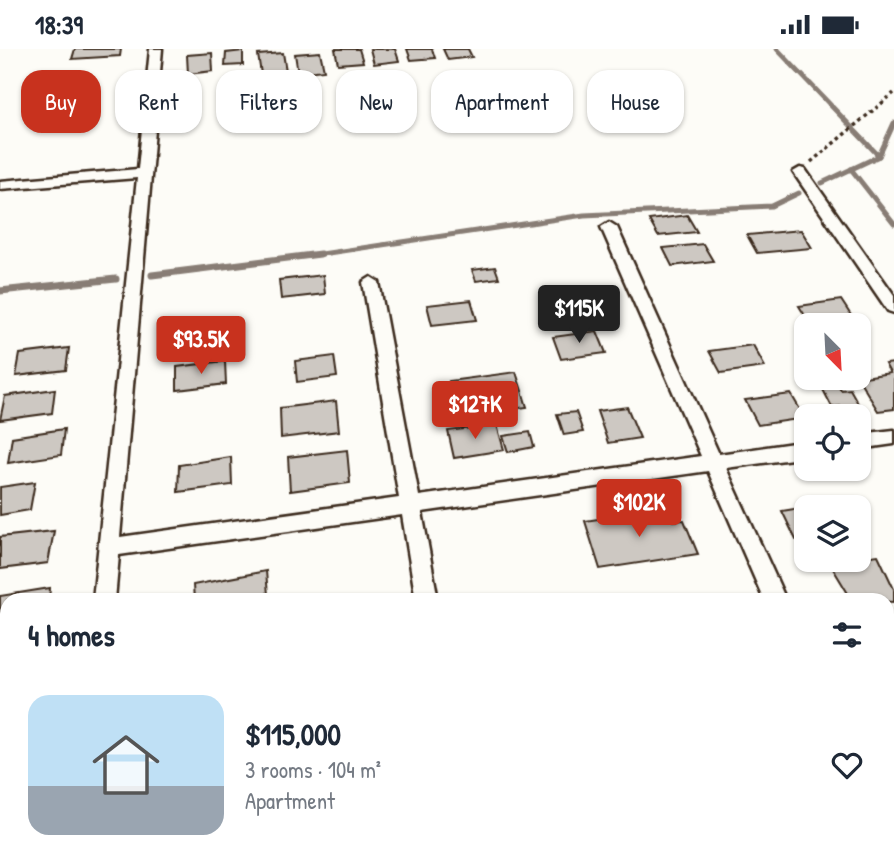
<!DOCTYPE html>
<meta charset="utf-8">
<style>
body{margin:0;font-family:"Patrick Hand",sans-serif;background:#f2f2f3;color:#1f2937;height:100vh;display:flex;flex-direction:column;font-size:26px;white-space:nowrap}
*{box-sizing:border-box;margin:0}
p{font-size:23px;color:#747a83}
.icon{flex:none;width:38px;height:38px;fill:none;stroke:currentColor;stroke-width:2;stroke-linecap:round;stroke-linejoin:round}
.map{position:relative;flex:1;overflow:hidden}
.sheet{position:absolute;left:0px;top:544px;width:894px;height:275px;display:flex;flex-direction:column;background:#fff;border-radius:21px 21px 0 0;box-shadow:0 2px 5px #0004}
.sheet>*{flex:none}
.guide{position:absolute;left:21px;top:21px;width:852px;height:63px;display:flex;gap:14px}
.needle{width:46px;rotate:156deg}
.buttons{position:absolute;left:794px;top:264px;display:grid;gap:14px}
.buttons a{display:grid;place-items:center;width:77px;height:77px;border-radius:14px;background:#fff;box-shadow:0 2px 5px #0004;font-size:35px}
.price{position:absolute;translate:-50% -60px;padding:0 16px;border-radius:7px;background:#c8321e;color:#fff;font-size:23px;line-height:46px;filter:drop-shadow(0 2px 4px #0008)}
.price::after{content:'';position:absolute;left:50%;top:42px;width:21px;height:16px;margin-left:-10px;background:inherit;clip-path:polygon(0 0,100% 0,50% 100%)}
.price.on{background:#222;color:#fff}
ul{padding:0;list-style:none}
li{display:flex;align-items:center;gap:21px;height:175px;padding:0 28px}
li span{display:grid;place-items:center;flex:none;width:196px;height:140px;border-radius:21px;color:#555}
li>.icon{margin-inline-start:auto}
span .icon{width:84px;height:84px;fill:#fffc;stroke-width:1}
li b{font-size:30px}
h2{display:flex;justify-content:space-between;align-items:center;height:84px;padding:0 28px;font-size:30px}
.chip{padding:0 24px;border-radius:21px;background:#fff;box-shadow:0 2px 5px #0004;font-size:24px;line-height:63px}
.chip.on{background:#c8321e;color:#fff}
.status{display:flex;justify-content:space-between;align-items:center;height:49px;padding:0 35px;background:#fff;direction:ltr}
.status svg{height:19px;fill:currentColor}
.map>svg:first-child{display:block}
</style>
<div class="status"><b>18:39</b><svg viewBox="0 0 49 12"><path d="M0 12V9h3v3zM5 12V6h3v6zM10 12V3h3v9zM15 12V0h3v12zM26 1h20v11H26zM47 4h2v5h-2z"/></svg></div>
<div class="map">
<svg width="894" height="818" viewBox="0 0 894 818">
<rect width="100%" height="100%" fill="#fdfcf7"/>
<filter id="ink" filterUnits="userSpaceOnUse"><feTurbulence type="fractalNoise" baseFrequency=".0143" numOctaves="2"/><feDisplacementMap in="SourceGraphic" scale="14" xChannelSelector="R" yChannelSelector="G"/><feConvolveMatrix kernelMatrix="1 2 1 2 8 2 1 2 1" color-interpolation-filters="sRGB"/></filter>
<g filter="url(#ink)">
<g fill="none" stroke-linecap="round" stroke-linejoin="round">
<g stroke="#887d74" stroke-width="5">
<polyline points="777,0 879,107"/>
<polyline points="851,120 894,175"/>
<polyline points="822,134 879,107 894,74"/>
<polyline points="308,207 584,166 772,157 799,144"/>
</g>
<g stroke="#887d74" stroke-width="7">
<polyline points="152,226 320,205"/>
<polyline points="0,242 116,230"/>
</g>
</g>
<g fill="#cdc8c2" stroke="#3b2a1e" stroke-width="2">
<polygon points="75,0 121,0 120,7 72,10"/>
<polygon points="335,0 359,0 363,13 338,15"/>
<polygon points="370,0 395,0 399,12 374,15"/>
<polygon points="407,0 432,0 435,9 411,11"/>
<polygon points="443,0 468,0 472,8 448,11"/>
<polygon points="243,2 243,16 225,17 226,4"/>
<polygon points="320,3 324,21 298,24 295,5"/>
<polygon points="212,4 213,22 188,25 187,6"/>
<polygon points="283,4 286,22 261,25 258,6"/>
<polygon points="687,166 697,183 658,187 649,171"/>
<polygon points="801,181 812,199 757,204 747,186"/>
<polygon points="703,195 713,212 672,217 663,199"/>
<polygon points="495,218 499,229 476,232 472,221"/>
<polygon points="323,226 325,245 281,250 279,231"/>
<polygon points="592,240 601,260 557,265 550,246"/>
<polygon points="471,251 477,271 432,276 427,256"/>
<polygon points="841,251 854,271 811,276 799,257"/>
<polygon points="597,282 606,304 561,310 553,288"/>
<polygon points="753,296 765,318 721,324 709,302"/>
<polygon points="69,299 66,321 16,327 20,305"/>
<polygon points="334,307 337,328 297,333 295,312"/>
<polygon points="225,312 226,335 177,341 177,318"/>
<polygon points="894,314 894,360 878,362 858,329 890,324 885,315"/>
<polygon points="516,323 527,358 457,367 449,332"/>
<polygon points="817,329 834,329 841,341 850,340 859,356 832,358"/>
<polygon points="55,340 52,364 0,371 5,347"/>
<polygon points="791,345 805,369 758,376 745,351"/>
<polygon points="336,352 339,382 281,389 280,359"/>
<polygon points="627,358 640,389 608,394 597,362"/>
<polygon points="576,363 583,383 564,386 557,365"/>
<polygon points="497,376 504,401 454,409 448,382"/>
<polygon points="64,380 61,406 8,414 12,388"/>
<polygon points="530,383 534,398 508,403 503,387"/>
<polygon points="347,401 350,434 290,442 288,408"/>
<polygon points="231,408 232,436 178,443 179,416"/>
<polygon points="35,433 30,461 0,466 0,438"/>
<polygon points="824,455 826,458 807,458 807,489 796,491 782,462"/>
<polygon points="668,459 673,472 684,471 698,505 600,520 585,472"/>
<polygon points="54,482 48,514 0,520 0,488"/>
<polygon points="878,506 894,540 894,553 852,551 829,513"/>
<polygon points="266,522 268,546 244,551 194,551 193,536"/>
<polygon points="50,539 49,551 7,551 7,579 0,580 0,547"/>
<polygon points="887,562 894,575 894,595 887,596"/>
<polygon points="7,678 7,719 0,720 0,679"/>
<polygon points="553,812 626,812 626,813 597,818 556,818"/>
</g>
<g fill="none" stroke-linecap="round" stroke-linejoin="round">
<defs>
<g id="minor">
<polygon points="150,0 162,0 120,488 399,449 363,233 371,228 379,233 419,447 701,407 601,178 609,173 617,178 719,405 807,392 807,408 726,419 786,551 764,551 708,422 422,463 438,551 416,551 402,466 119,506 115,551 93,551 137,129 0,140 0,132 138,120"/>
<polygon points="800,119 805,120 894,246 894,264 888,262 793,123"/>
<polygon points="894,381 894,395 859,400 859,385"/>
<polygon points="887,799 894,802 894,818 876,818 874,812 887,812"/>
<polygon points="67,812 93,812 92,818 66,818"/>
<polygon points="455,812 481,812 482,818 456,818"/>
</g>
</defs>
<use href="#minor" stroke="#3b2a1e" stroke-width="5"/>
<polyline stroke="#3b2a1e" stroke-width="3.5" stroke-dasharray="3.5 3.5" stroke-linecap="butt" points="811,113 894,44"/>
<use href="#minor" fill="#fdfcf7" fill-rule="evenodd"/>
</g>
</g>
</svg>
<div class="buttons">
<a><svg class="needle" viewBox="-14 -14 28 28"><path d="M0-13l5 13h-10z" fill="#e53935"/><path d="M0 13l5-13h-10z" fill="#747a83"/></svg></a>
<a><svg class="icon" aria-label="locate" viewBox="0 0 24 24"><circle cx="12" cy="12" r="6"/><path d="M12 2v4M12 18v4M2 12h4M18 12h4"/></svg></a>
<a><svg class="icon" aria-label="layers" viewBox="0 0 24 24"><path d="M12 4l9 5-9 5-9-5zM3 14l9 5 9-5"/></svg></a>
</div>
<b class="price on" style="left:579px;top:296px">$115K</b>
<b class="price" style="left:201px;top:327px">$93.5K</b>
<b class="price" style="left:475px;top:392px">$127K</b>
<b class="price" style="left:639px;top:490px">$102K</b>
<div class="guide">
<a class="chip on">Buy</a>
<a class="chip">Rent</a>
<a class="chip">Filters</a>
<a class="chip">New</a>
<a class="chip">Apartment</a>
<a class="chip">House</a>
</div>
<section class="sheet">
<h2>4 homes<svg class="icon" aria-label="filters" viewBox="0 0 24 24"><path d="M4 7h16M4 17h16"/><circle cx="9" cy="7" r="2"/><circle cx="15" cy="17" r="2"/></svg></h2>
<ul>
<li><span style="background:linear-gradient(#bfe0f5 65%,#9aa5b1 0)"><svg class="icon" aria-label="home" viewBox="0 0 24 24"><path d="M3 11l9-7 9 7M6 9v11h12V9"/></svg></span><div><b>$115,000</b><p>3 rooms · 104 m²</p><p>Apartment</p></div><svg class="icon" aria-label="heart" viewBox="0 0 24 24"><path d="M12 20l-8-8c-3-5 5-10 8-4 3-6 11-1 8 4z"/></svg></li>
</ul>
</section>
</div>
